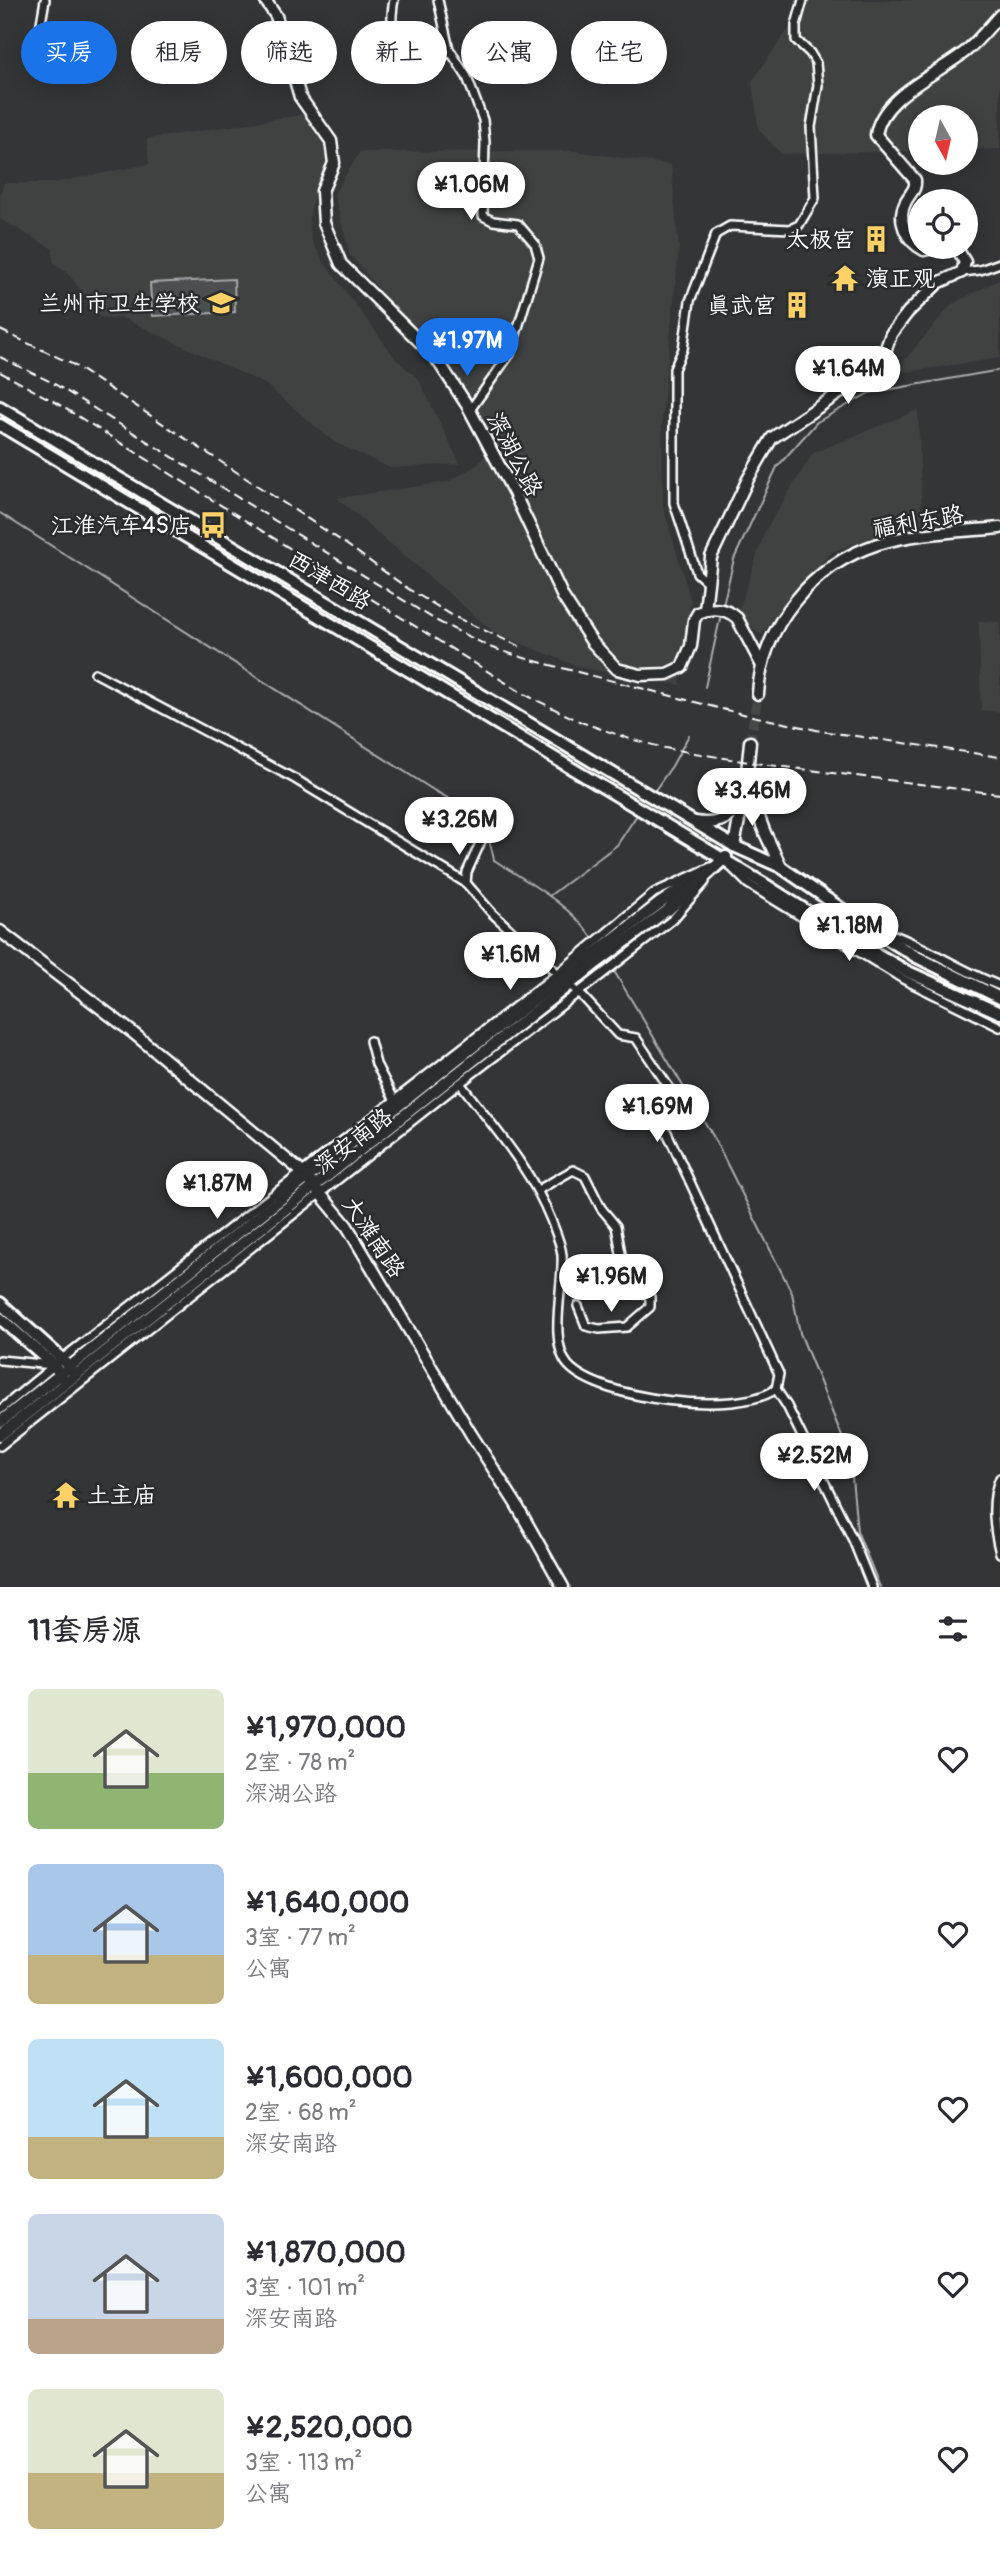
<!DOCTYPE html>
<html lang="zh">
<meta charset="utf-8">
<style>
body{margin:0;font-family:Pangolin,"LXGW WenKai TC",sans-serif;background:#f2f2f3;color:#2b2b33;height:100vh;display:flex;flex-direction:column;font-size:26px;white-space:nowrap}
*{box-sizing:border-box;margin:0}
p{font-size:23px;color:#7c7c81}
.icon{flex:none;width:38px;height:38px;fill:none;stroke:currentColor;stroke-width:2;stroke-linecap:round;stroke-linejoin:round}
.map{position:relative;height:1587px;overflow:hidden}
.side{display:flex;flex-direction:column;background:#fff;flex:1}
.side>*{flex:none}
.guide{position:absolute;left:21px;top:21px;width:959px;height:63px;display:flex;gap:14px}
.needle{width:46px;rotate:172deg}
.controls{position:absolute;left:908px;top:105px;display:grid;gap:14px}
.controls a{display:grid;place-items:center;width:70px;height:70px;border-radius:50%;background:#fff;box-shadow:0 4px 18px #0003;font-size:35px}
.price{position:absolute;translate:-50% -60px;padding:0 16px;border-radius:24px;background:#fff;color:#222;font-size:23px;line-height:46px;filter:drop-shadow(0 2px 4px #0008)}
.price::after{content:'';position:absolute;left:50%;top:42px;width:21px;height:16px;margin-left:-10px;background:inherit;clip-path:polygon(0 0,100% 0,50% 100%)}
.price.current{background:#1a73e8;color:#fff}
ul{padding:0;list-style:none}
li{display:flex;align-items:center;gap:21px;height:175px;padding:0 28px}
li span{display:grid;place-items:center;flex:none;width:196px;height:140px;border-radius:10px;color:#555}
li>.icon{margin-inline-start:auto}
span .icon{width:84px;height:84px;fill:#fffc;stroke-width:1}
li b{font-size:30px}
h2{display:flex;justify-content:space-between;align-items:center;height:84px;padding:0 28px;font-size:30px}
.tag{padding:0 24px;border-radius:32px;background:#fff;box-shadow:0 4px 18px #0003;font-size:24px;line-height:63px}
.tag.current{background:#1a73e8;color:#fff}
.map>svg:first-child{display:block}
</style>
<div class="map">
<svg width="1000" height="1587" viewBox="0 0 1000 1587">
<rect width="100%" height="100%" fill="#333536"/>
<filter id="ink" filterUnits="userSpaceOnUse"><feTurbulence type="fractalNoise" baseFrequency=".0143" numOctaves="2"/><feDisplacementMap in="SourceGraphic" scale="14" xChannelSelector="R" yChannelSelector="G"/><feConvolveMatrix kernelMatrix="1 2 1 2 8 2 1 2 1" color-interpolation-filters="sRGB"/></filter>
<g filter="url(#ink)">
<g fill="#404243">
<polygon points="802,0 1000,0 1000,149 966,150 966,117 920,117 920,151 781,154 759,130 752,81 792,24"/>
<polygon points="307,114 322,139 327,160 315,190 309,219 311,239 323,261 396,359 419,380 460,464 390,468 334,442 265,384 120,317 112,319 93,316 81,290 67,273 53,262 53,249 0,219 0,195 4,183 53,183 149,164 147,139"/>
<polygon points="575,151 671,165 679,249 662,416 663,506 691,601 680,685 582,668 495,633 337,498 448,482 477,465 493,446 436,356 350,255 334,194 360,152"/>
<polygon points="1000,279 1000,358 893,374 952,304"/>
<polygon points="918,410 922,524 907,525 831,552 761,635 737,616 765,531 813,453"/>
<polygon points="979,621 1000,622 1000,712 981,710"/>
</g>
<polygon fill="#4c4f50" stroke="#a6a7a8" stroke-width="2" points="234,279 235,312 152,316 150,283"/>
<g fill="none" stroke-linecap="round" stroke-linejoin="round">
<g stroke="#abacad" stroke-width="2">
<path d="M0 513 435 791C469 809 487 821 494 860 529 883 571 905 594 940"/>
<polyline points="723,605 734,559 777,467 817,422 869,393 1000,370"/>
<polyline points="705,687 721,614"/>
<polyline points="653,793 672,766 689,735"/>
<polyline points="549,896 617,845 639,812"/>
<polyline points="614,971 713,1136 792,1293 800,1333 850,1456 857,1531 880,1587"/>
</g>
<polyline stroke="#47494a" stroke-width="10" stroke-dasharray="10 5" stroke-linecap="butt" points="750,742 758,694"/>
<defs>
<g id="street">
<path d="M394 0C389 22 394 36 391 57L398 62 452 53"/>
<polyline points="438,0 449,49 467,77 483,120 485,142 483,216 493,221 518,224 535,244 539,258 510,354 470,410"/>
<polyline points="38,40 45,0"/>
<polyline points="962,272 980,270 1000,263"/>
<polyline points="708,583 697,573 674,503 674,369 683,349 690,301 716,234 730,226 790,229 799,225 815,198 811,127 818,85 816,63 810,53 796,40 796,25 803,0"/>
<path d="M95 673 295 779 466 883 491 912 584 998 618 1035 636 1038 678 1101 665 1128 779 1374 776 1389C738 1417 599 1400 568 1365 548 1342 564 1285 562 1255 561 1243 555 1231 551 1220 530 1167 494 1128 460 1083"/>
<polyline points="732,868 748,884 903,979 1000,1027"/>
<polyline points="466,883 467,872 482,839"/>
<polyline points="673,919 705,882"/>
<path d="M878 929C921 943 958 970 1000 986"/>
<polyline points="370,1041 376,1064 396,1103"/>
<polyline points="538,1190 573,1170 585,1176 601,1208 616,1226 622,1259 632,1278"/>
<circle cx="638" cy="1285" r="9"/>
<polyline points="578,1306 586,1326 599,1329 627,1327 650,1307 650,1297 644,1292"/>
<polyline points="0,1360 53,1365"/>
<polyline points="776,1389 787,1406 853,1540 872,1587"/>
<polyline points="0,1410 62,1359 557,974 654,893 711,867"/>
<polyline points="0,1446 460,1083 600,976"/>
<path d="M1000 1478C990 1500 994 1531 1000 1553"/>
</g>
<g id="secondary">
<path d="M265 0 276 16 300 97 331 141 334 163 322 191 324 223 341 264 436 358 467 405 514 493 563 597 592 642 617 669 640 675 667 674 682 667 691 646 694 620 698 613C712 607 726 608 737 618L761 664"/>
<path d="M938 247 924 250C906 241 896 220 906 201 911 192 916 190 915 180L876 135C881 96 938 74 966 51 978 41 989 27 1000 15"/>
<polyline points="705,610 711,557 748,479 772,438 880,366 891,334 908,312 938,283 962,272 965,262 958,250 942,247"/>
<path d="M758 694C762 626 812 565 878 544 917 532 960 532 1000 528"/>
<polyline points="746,783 765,833 781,867"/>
<path d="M695 822C715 825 727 821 740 806"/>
<polyline points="734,846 746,783 750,742"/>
<polyline points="0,931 132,1032 303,1173 347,1226 471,1434 516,1504 563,1587"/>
</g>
<g id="primary">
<polyline points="0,407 734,846 781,867 862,923 915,956 1000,998"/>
<polyline points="0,425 761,882 844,935 906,971 1000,1013"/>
<polyline points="0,1303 62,1359 71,1370"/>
<polyline points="0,1318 54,1365 63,1379"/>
<polyline points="0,1422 456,1060 660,903 693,881"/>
<polyline points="0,1435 594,965 667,911 726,857"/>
</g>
</defs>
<use href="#street" stroke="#fff" stroke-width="12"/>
<use href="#secondary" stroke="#fff" stroke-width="15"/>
<use href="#primary" stroke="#fff" stroke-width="16"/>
<use href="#street" stroke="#2a2d2e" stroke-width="7"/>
<use href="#secondary" stroke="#2a2d2e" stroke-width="10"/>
<use href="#primary" stroke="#2a2d2e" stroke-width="10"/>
<g stroke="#fff" stroke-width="2" stroke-dasharray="10 5" stroke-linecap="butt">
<polyline points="0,330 72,364 343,542 410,590 455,617 523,648"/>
<polyline points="0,357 53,383 437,621 492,648 531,660 734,712 821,731 1000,757"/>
<polyline points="0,372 55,402 524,694 581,722 630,739 665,748 754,763 1000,794"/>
</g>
<defs>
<polyline id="street-bridge" points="600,976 673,919"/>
</defs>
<use href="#street-bridge" stroke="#fff" stroke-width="12" stroke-linecap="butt"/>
<use href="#street-bridge" stroke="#2a2d2e" stroke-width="7"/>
</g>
</g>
<defs>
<symbol id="building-bare" viewBox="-9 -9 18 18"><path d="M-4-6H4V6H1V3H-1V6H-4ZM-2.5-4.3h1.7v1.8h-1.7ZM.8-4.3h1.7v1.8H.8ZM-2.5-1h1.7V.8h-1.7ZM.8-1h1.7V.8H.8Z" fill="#ffd166" stroke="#2a2d2e" stroke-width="2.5" paint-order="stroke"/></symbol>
<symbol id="temple-bare" viewBox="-9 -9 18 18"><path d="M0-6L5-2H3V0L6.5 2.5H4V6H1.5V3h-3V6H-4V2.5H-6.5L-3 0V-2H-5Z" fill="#ffd166" stroke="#2a2d2e" stroke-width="2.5" paint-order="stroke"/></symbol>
<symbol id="university-bare" viewBox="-9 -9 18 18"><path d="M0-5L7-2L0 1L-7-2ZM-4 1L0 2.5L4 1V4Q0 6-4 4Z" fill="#ffd166" stroke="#2a2d2e" stroke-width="2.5" paint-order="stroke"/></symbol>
<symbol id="bus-bare" viewBox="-9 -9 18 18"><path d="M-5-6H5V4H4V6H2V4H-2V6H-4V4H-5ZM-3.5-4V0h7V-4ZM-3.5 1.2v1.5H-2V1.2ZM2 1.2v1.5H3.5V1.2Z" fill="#ffd166" stroke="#2a2d2e" stroke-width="2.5" paint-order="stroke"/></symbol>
</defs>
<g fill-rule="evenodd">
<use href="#building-bare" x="857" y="220" width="38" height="38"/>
<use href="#temple-bare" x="826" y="259" width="38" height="38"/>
<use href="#university-bare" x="202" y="284" width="38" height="38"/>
<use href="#building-bare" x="778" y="286" width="38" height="38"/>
<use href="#bus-bare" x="194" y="506" width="38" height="38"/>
<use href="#temple-bare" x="47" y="1476" width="38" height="38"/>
</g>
<g text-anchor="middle" stroke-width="5" stroke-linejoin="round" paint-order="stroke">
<g font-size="23" fill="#fff" stroke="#2a2d2e" text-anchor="end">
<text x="855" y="247">太极宫</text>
<text x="866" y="286" text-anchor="start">演正观</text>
<text x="200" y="311">兰州市卫生学校</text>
<text x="776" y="313">真武宫</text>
<text x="192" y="533">江淮汽车4S店</text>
<text x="87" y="1503" text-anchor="start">土主庙</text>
</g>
<g font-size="23" fill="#fff" stroke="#2a2d2e">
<text transform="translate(515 454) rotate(62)" y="8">深湖公路</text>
<text transform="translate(918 521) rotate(-10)" y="8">福利东路</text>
<text transform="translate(330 580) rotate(31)" y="8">西津西路</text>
<text transform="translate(353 1141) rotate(-38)" y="8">深安南路</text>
<text transform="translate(374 1237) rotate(56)" y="8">大滩南路</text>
</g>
</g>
</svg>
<div class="controls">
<a><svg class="needle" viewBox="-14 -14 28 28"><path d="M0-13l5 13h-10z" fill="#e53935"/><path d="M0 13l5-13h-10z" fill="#7c7c81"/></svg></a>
<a><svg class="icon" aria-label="locate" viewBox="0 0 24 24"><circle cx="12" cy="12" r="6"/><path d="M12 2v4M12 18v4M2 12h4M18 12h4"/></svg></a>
</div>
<b class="price" style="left:471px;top:222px">¥1.06M</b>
<b class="price current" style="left:467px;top:378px">¥1.97M</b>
<b class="price" style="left:848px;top:406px">¥1.64M</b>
<b class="price" style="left:752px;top:828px">¥3.46M</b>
<b class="price" style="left:459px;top:857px">¥3.26M</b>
<b class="price" style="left:849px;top:963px">¥1.18M</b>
<b class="price" style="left:510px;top:992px">¥1.6M</b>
<b class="price" style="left:657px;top:1144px">¥1.69M</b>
<b class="price" style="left:217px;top:1221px">¥1.87M</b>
<b class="price" style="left:611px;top:1314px">¥1.96M</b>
<b class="price" style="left:814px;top:1493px">¥2.52M</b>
<div class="guide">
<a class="tag current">买房</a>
<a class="tag">租房</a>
<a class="tag">筛选</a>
<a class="tag">新上</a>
<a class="tag">公寓</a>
<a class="tag">住宅</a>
</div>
</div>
<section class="side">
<h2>11套房源<svg class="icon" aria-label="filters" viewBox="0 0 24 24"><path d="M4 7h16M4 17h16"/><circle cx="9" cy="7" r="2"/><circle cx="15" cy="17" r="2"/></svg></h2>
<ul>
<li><span style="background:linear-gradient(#dfe7d0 60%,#8fb573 0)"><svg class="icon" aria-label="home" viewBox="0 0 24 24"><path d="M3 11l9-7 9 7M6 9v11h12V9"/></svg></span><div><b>¥1,970,000</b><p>2室 · 78 m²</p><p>深湖公路</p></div><svg class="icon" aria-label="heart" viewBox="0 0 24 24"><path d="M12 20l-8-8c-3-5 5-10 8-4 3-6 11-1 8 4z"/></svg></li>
<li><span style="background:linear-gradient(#a9c7e8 65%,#c2b280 0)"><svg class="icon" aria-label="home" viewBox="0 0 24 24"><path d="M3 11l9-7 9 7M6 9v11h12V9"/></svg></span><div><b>¥1,640,000</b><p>3室 · 77 m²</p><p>公寓</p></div><svg class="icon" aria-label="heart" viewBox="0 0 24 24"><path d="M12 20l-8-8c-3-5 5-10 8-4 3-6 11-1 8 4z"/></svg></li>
<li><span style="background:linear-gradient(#bfe0f5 70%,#c2b280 0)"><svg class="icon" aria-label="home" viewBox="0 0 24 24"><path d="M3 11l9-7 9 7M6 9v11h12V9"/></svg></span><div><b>¥1,600,000</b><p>2室 · 68 m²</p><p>深安南路</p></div><svg class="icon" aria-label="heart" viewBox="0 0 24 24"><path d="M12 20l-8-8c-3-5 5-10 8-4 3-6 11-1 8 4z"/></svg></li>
<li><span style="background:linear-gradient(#c9d6e8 75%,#b9a48a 0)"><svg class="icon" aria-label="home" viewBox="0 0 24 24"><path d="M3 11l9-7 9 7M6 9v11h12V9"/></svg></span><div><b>¥1,870,000</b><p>3室 · 101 m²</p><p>深安南路</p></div><svg class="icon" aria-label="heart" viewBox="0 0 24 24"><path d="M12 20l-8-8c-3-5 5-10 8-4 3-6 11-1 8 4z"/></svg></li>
<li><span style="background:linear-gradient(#dfe7d0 60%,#c2b280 0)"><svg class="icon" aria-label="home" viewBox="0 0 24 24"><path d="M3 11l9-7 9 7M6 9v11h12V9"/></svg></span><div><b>¥2,520,000</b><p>3室 · 113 m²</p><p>公寓</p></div><svg class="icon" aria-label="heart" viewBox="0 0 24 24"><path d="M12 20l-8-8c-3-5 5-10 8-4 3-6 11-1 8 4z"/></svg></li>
</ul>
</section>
